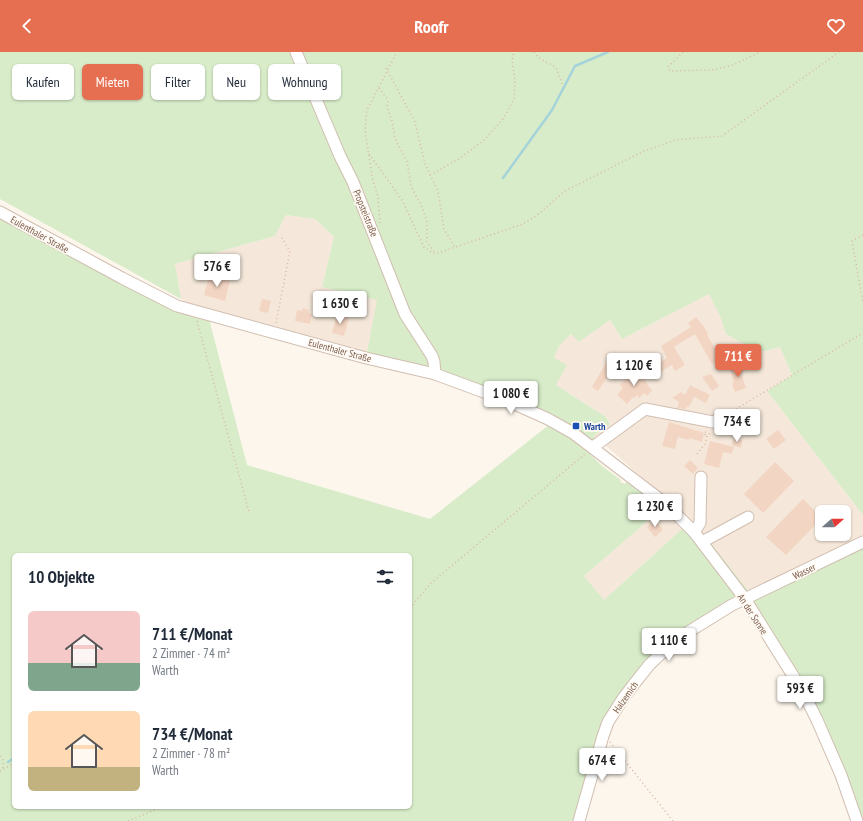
<!DOCTYPE html>
<html lang="de">
<meta charset="utf-8">
<style>
body{margin:0;font-family:"PT Sans Narrow",sans-serif;background:#f6f6f7;color:#1f2937;height:100vh;display:flex;flex-direction:column;font-size:15px;white-space:nowrap}
*{box-sizing:border-box;margin:0}
p{font-size:13px;color:#747a83}
.icon{flex:none;width:22px;height:22px;fill:none;stroke:currentColor;stroke-width:2;stroke-linecap:round;stroke-linejoin:round}
.map{position:relative;flex:1;overflow:hidden}
.panel{position:absolute;left:12px;top:501px;width:400px;height:256px;display:flex;flex-direction:column;background:#fff;border-radius:6px;box-shadow:0 1px 3px #0004}
.panel>*{flex:none}
.guide{position:absolute;left:12px;top:12px;width:400px;height:36px;display:flex;gap:8px}
.needle{width:26px;rotate:69deg}
.buttons{position:absolute;left:815px;top:453px;display:grid;gap:8px}
.buttons a{display:grid;place-items:center;width:36px;height:36px;border-radius:6px;background:#fff;box-shadow:0 1px 3px #0004;font-size:20px}
.price{position:absolute;translate:-50% -34px;padding:0 9px;border-radius:4px;background:#fff;color:#222;font-size:13px;line-height:26px;filter:drop-shadow(0 1px 2px #0008)}
.price::after{content:'';position:absolute;left:50%;top:24px;width:12px;height:9px;margin-left:-6px;background:inherit;clip-path:polygon(0 0,100% 0,50% 100%)}
.price.on{background:#e76f51;color:#fff}
ul{padding:0;list-style:none}
li{display:flex;align-items:center;gap:12px;height:100px;padding:0 16px}
li span{display:grid;place-items:center;flex:none;width:112px;height:80px;border-radius:6px;color:#555}
li>.icon{margin-inline-start:auto}
span .icon{width:48px;height:48px;fill:#fffc;stroke-width:1}
li b{font-size:17px}
h2{display:flex;justify-content:space-between;align-items:center;height:48px;padding:0 16px;font-size:17px}
.chip{padding:0 14px;border-radius:6px;background:#fff;box-shadow:0 1px 3px #0004;font-size:14px;line-height:36px}
.chip.on{background:#e76f51;color:#fff}
header{display:flex;justify-content:space-between;align-items:center;height:52px;padding:0 16px;background:#e76f51;color:#fff;font-size:18px;font-weight:700}
.map>svg:first-child{display:block}
</style>
<header><svg class="icon" aria-label="back" viewBox="0 0 24 24"><path d="M15 5l-7 7 7 7"/></svg>Roofr<svg class="icon" aria-label="heart" viewBox="0 0 24 24"><path d="M12 20l-8-8c-3-5 5-10 8-4 3-6 11-1 8 4z"/></svg></header>
<div class="map">
<svg width="863" height="769" viewBox="0 0 863 769">
<rect width="100%" height="100%" fill="#fdf6ec"/>
<g fill="#f5e8da" fill-rule="evenodd">
<polygon points="286,163 315,167 334,185 322,235 378,248 366,306 208,263 181,247 175,212 275,184"/>
<path d="M709 242 720 264 726 282 738 289 755 297 765 299 780 295 792 323 767 339 863 463V484L750 541 711 491 684 475 604 548 584 524 643 473 659 455 665 446 612 399 593 384 610 371 606 365 556 333 554 306 559 294 571 282 580 289 610 268 622 287ZM822 460H844V482H822Z"/>
</g>
<g fill="#d8ecc9" fill-rule="evenodd">
<polygon points="0,0 863,0 863,463 767,339 792,323 780,295 765,299 755,297 738,289 726,282 720,264 709,242 622,287 610,268 579,290 571,282 559,294 554,306 567,313 556,333 606,365 610,372 593,384 604,392 593,395 508,349 366,306 377,248 322,235 334,185 315,167 286,163 275,184 175,212 181,247 0,147"/>
<path d="M0 160 23 173 208 263 247 413 430 467 550 372 584 396 602 414 621 428 620 430 625 432 626 430 634 434 659 455 643 473 584 524 604 548 684 475 711 491 750 541 863 484V769H857L817 668 745 547 685 582 615 658 579 769H0ZM14 503H410V755H14Z"/>
</g>
<g fill="none" stroke-linecap="round" stroke-linejoin="round">
<g stroke="#a5d3da" stroke-width="2.5">
<polyline points="503,126 552,58 575,14 608,0"/>
<polyline points="8,710 14,706"/>
</g>
</g>
<g fill="#f3d5c3">
<polygon points="209,224 230,229 225,249 204,243"/>
<polygon points="262,247 271,249 268,261 259,259"/>
<polygon points="329,252 336,254 334,263 327,261"/>
<polygon points="303,256 309,258 308,261 312,262 310,272 295,269 297,258 302,259"/>
<polygon points="337,262 349,266 344,284 332,281"/>
<polygon points="696,265 704,275 708,282 707,283 721,307 712,312 695,282 674,295 685,313 675,319 672,313 657,322 653,315 667,306 661,294 691,275 688,271"/>
<polygon points="610,304 618,309 598,339 592,335"/>
<polygon points="740,312 743,320 741,321 746,336 735,340 733,335 732,331 734,330 729,316"/>
<polygon points="637,315 649,335 652,338 647,344 644,341 639,346 637,343 634,346 633,345 627,352 617,343 623,336 620,333"/>
<polygon points="711,322 719,334 712,339 702,325"/>
<polygon points="690,333 710,343 706,351 694,345 689,355 687,354 686,357 677,356 679,350 672,346 681,340 685,343"/>
<polygon points="669,370 704,381 702,390 689,386 689,388 678,385 675,397 662,394"/>
<polygon points="778,378 786,388 774,397 766,387"/>
<polygon points="734,386 742,388 741,396 732,393"/>
<polygon points="710,389 734,395 732,402 723,400 719,416 704,412"/>
<polygon points="690,408 698,416 693,422 684,414"/>
<polygon points="775,410 794,429 763,461 744,442"/>
<polygon points="803,447 822,466 786,503 766,485"/>
<polygon points="655,468 663,478 655,485 647,475"/>
</g>
<g fill="none" stroke-linecap="round" stroke-linejoin="round">
<defs>
<g id="minor">
<polyline points="296,0 340,104 353,130 405,262 432,304 434,310 435,322"/>
<polyline points="0,160 122,226 177,254 366,306 435,322 508,349 548,367 573,381 666,452 694,480 745,547 802,638 817,668 841,723 857,769"/>
<polyline points="593,395 645,357 713,370 721,366"/>
<polyline points="694,480 700,471 701,425"/>
<polyline points="702,490 748,465"/>
<polyline points="579,769 603,684 608,670 624,645 634,632 650,612 667,596 685,582 732,553 863,490"/>
</g>
</defs>
<use href="#minor" stroke="#d1beb0" stroke-width="13"/>
<g stroke="#d9b8a5" stroke-width="1.5" stroke-dasharray="1 3" stroke-linecap="butt">
<path d="M534 0C539 8 548 11 556 15L563 35"/>
<polyline points="683,0 668,15 670,19 712,18 733,13 760,0"/>
<polyline points="386,16 415,70 425,112 438,139 444,177 455,195"/>
<polyline points="379,36 388,48 387,55 392,69 395,87 407,109 411,134 422,155 427,170 427,190 436,202"/>
<polyline points="369,102 402,148 424,195 435,202 523,172 540,161 565,139 644,99 675,88 722,84 839,0"/>
<polyline points="430,123 459,107 483,89 503,67 514,47 515,27 512,9 514,0"/>
<polyline points="380,171 378,145 372,125 365,78 367,58 397,0"/>
<polyline points="863,183 852,189 863,251"/>
<polyline points="197,269 249,460"/>
<polyline points="276,271 290,199 281,185"/>
<polyline points="729,361 863,281"/>
<polyline points="705,380 710,382 711,380"/>
<polyline points="697,402 705,392 707,384 705,384 705,380"/>
<polyline points="410,556 430,532 585,402"/>
<polyline points="610,690 673,769"/>
<polyline points="0,704 3,708 3,717"/>
<polyline points="0,719 14,711"/>
<polyline points="128,769 162,755"/>
</g>
<use href="#minor" stroke="#fff" stroke-width="11"/>
</g>
<rect fill="#1a4fb4" stroke="#fffaf3" stroke-width="1.5" x="572" y="370" width="8" height="8" rx="2"/>
<g text-anchor="middle" stroke-width="3.5" stroke-linejoin="round" paint-order="stroke">
<g font-size="10" fill="#7a5c4d" stroke="#fffaf3">
<text transform="translate(366 161) rotate(68)" y="4">Propsteistraße</text>
<text transform="translate(40 182) rotate(29)" y="4">Eulenthaler Straße</text>
<text transform="translate(340 298) rotate(15)" y="4">Eulenthaler Straße</text>
<text transform="translate(804 519) rotate(-26)" y="4">Wasser</text>
<text transform="translate(753 562) rotate(57)" y="4">An der Sonne</text>
<text transform="translate(625 645) rotate(-55)" y="4">Halzemich</text>
</g>
<g font-size="10" font-weight="bold" fill="#164399" stroke="#fffaf3" text-anchor="start">
<text x="584" y="378">Warth</text>
</g>
</g>
</svg>
<div class="buttons">
<a><svg class="needle" viewBox="-14 -14 28 28"><path d="M0-13l5 13h-10z" fill="#e53935"/><path d="M0 13l5-13h-10z" fill="#747a83"/></svg></a>
</div>
<b class="price" style="left:217px;top:236px">576 €</b>
<b class="price" style="left:340px;top:273px">1 630 €</b>
<b class="price on" style="left:738px;top:326px">711 €</b>
<b class="price" style="left:634px;top:335px">1 120 €</b>
<b class="price" style="left:511px;top:363px">1 080 €</b>
<b class="price" style="left:737px;top:391px">734 €</b>
<b class="price" style="left:655px;top:476px">1 230 €</b>
<b class="price" style="left:669px;top:610px">1 110 €</b>
<b class="price" style="left:800px;top:658px">593 €</b>
<b class="price" style="left:602px;top:730px">674 €</b>
<div class="guide">
<a class="chip">Kaufen</a>
<a class="chip on">Mieten</a>
<a class="chip">Filter</a>
<a class="chip">Neu</a>
<a class="chip">Wohnung</a>
</div>
<section class="panel">
<h2>10 Objekte<svg class="icon" aria-label="filters" viewBox="0 0 24 24"><path d="M4 7h16M4 17h16"/><circle cx="9" cy="7" r="2"/><circle cx="15" cy="17" r="2"/></svg></h2>
<ul>
<li><span style="background:linear-gradient(#f6c9c9 65%,#7fa58c 0)"><svg class="icon" aria-label="home" viewBox="0 0 24 24"><path d="M3 11l9-7 9 7M6 9v11h12V9"/></svg></span><div><b>711 €/Monat</b><p>2 Zimmer · 74 m²</p><p>Warth</p></div></li>
<li><span style="background:linear-gradient(#ffd9b3 70%,#c2b280 0)"><svg class="icon" aria-label="home" viewBox="0 0 24 24"><path d="M3 11l9-7 9 7M6 9v11h12V9"/></svg></span><div><b>734 €/Monat</b><p>2 Zimmer · 78 m²</p><p>Warth</p></div></li>
</ul>
</section>
</div>
